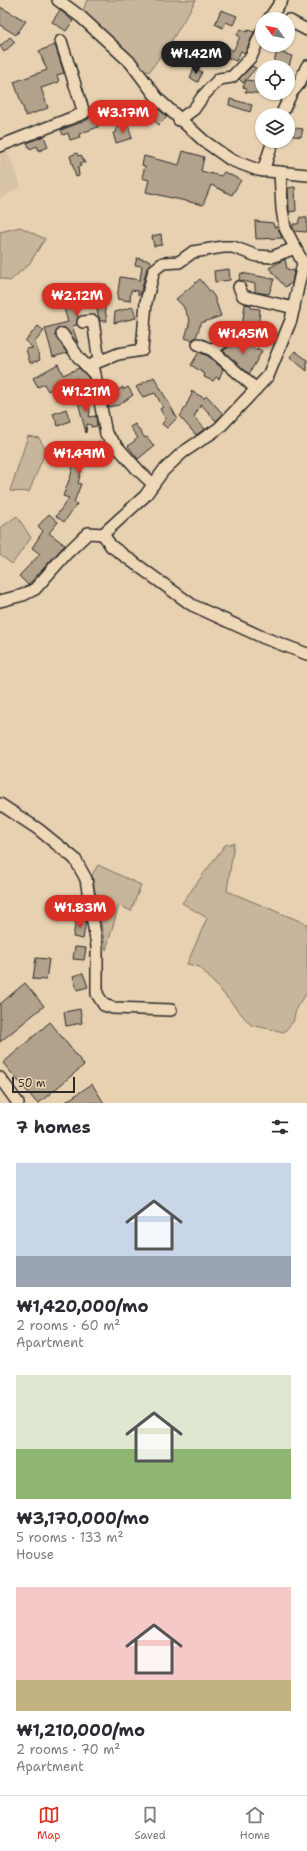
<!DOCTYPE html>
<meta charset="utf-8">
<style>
body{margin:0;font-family:"Shantell Sans",sans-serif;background:#f2f2f3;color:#2b2b33;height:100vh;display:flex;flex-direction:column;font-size:15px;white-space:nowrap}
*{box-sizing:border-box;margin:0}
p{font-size:13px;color:#7c7c81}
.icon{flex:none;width:22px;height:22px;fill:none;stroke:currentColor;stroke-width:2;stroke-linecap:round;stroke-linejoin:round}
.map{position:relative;height:1103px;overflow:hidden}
.drawer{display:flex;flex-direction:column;background:#fff;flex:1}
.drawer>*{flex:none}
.needle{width:26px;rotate:303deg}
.controls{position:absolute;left:255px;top:12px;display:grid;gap:8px}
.controls a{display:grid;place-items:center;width:40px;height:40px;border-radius:50%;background:#fff;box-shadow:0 1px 3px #0004;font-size:20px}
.scale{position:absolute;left:12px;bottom:10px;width:63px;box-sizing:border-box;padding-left:4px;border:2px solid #2b2b2b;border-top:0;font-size:11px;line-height:14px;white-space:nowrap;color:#2b2b2b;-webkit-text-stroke:3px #efd8b7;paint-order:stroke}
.price{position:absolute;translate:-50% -34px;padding:0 9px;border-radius:14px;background:#d93025;color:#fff;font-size:13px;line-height:26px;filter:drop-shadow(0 1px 2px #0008)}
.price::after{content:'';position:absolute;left:50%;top:24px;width:12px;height:9px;margin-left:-6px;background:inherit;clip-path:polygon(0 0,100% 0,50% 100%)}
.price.current{background:#222;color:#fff}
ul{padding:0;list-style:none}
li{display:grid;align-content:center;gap:8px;height:212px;padding:0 16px}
li span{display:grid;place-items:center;height:124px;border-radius:0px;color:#555}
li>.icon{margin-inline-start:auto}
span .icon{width:72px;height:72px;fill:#fffc;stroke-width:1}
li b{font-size:17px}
h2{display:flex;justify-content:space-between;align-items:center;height:48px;padding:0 16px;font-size:17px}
.tabs{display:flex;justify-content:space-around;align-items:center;height:56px;border-top:1px solid #e1e1e2;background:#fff;font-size:11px;color:#7c7c81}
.tabs a{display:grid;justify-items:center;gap:2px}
.tabs .current{color:#d93025}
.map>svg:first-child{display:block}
</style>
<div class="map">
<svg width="307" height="1103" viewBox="0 0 307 1103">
<rect width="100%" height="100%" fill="#e7d1b1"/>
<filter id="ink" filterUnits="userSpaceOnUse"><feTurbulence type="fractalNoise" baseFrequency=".025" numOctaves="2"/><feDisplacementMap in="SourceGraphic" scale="8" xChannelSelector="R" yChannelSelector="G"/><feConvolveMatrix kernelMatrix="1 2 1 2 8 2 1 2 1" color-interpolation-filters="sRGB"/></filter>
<g filter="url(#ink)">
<polygon fill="#d7c3a6" points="6,149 21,186 0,199 0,151"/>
<g fill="#c8b69c" stroke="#7a7064">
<polygon points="87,0 196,0 172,40 149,72 137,64 83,11"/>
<polygon points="20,227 45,239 29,264 10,281 0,278 0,232"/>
<polygon points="28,436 39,438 46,450 29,492 10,491"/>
<polygon points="17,516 31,538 12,564 0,555 0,528"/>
<polygon points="234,843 227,891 307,924 307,993 297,1006 293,1022 284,1032 251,1025 200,967 187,964 207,918 182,903 225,845"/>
<polygon points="98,865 141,885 131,911 119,905 106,950 92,875"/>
</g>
<g fill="#b2a28c" stroke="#2b2b2b">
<polygon points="0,7 26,21 16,35 0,25"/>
<polygon points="60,10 73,21 66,31 52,22"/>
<polygon points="221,10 237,16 233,25 226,22 223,28 215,24"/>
<polygon points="241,29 247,32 248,30 254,32 245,53 241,51 236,61 221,55 214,64 205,57 216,42 221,45 223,43 233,51 240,37 237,35"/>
<polygon points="10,37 15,42 4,52 0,46"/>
<polygon points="55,45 64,73 57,75 59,82 41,88 48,108 26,116 14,82 47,70 39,51"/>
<polygon points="277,51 292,56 289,66 274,62"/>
<polygon points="252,66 256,68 243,83 239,79"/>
<polygon points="194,68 202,72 198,82 190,78"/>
<polygon points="246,80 262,82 262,94 245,92 247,89 243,87"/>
<polygon points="230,99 252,105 250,112 229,105"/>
<polygon points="156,107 167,117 159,125 149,116"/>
<polygon points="93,114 98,127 79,134 80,137 70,140 68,133 63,135 61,130 87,120"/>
<polygon points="128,124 132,138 116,143 113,133 117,132 116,128"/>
<polygon points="288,127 303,129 301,137 288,135"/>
<polygon points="44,136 48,147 39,151 37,146 30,149 27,143"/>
<polygon points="183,151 204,157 201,171 221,176 224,172 241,180 232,195 211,185 203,205 146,192 149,180 142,178 145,166 142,165 144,156 179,165"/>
<polygon points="77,153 78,156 81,155 85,163 80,163 81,166 78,167 79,176 76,177 70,156"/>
<polygon points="295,187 296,211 289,212 288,188"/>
<polygon points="300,217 307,218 307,232 294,231 293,228 293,224 298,224"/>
<polygon points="255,221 273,223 274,227 278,227 282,238 256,239"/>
<polygon points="161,234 162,245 154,246 152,236"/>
<polygon points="137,258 151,261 147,268 140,295 138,295 138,291 131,290 130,301 117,299 120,277 140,280 142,266 135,265"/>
<polygon points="285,259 287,269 294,271 292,283 285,287 269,268"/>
<polygon points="229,269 230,280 215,282 214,271"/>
<polygon points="241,273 274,279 269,294 255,292 255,284 239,280"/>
<polygon points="200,279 214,296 221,316 201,323 196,337 192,340 185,338 190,321 183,306 176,299"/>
<polygon points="106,284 109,298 103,297 107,321 100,321 95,303 76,309 78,317 77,325 72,326 78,343 65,328 58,328 55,335 67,353 53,357 45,328 68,322 62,302 99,291 98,287"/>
<polygon points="245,304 251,305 251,308 260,309 258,330 243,328 242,327"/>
<polygon points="133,307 136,318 114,323 115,312"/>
<polygon points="38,326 44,331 35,342 40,360 30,363 26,349 33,348 25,341"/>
<polygon points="240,338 256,350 257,348 262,351 249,374 223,351"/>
<polygon points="295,351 307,360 307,371 290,357"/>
<polygon points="199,352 208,356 223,369 219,379 216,377 213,381 204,377 205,374 191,365"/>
<polygon points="58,364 63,375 79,368 89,378 91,390 84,392 77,378 48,391 44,384 38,387 33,378"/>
<polygon points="154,377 177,418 167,428 162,424 166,419 160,409 163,407 155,393 143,397 136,387"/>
<polygon points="123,387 123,390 128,387 133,395 119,405 108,407 105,391 107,390 109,396"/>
<polygon points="191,391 204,398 207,396 223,414 216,421 201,404 194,417 205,429 196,435 180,417 192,394"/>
<polygon points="86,396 90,411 89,417 96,416 97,426 91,427 91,425 87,424 86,433 77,398"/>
<polygon points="66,409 70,421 58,426 53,414"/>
<polygon points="135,424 145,438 147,437 154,446 138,459 128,446 138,438 130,427"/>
<polygon points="74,442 82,442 81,446 85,451 96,449 97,442 106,444 102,463 84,460 78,483 81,484 74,502 77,504 64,522 56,516 69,498 63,496 71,475 76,451 74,451"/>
<polygon points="49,514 58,522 49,533 65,545 28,585 19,576 40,554 32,548 43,531 38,526"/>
<polygon points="76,919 86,921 83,939 73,937"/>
<polygon points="75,947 86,948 84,960 73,959"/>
<polygon points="36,958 49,959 46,980 33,979"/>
<polygon points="83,973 88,987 77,990 73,976"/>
<polygon points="25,983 44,1006 0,1042 0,1004"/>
<polygon points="80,1009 82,1023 66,1026 64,1012"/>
<polygon points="50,1022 84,1065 39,1103 37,1103 3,1063"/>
<polygon points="92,1084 104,1103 64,1103"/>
</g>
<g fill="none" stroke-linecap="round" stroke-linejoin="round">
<defs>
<g id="minor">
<polyline points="58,0 81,17 131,63 158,99 204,141 231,160 258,170 307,175"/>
<polyline points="269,19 282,0"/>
<polyline points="288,20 307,30"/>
<polyline points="281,115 292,92 299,84 307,66"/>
<polyline points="179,120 194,109 203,96 219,79 232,77 251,57 262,31"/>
<polyline points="0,146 84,113 61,41"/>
<polyline points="263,171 273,141"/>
<polyline points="239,287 243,296 294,308"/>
<polyline points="83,322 93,321 99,361"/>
<polyline points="62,334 79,358 95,375"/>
<polyline points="198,344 212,350 256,389"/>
<polyline points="212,350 237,331"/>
<polyline points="153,484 138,470 106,434 93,364 118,354 142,350 146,302 154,270 163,263 179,262 193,252 223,247 233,247 257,256 272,257 295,248"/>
<polyline points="103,534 111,546 192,605 262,637 307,654"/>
<polyline points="0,601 23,595 35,589 65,555 88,533 103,534 145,496 163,471 182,453 219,428 268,376 291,320 303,263 285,228 282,209 280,172"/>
<polyline points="0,804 38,829 75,859 86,879 97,946 97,994 104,1005 113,1008 171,1010"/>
<polyline points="0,1078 18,1103"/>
</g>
</defs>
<use href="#minor" stroke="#2b2b2b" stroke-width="14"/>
<use href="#minor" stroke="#efd8b7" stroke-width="11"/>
</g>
</g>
</svg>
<div class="controls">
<a><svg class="needle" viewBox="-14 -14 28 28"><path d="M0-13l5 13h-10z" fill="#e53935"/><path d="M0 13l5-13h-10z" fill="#7c7c81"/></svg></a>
<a><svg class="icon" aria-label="locate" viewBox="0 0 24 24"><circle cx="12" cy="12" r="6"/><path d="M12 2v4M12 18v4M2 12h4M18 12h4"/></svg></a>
<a><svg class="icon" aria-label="layers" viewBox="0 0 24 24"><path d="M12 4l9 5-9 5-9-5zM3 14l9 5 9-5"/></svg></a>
</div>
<div class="scale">50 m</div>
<b class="price current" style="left:196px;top:75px">₩1.42M</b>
<b class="price" style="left:123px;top:134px">₩3.17M</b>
<b class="price" style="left:77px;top:317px">₩2.12M</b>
<b class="price" style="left:243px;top:355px">₩1.45M</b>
<b class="price" style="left:86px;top:413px">₩1.21M</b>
<b class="price" style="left:79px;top:475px">₩1.49M</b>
<b class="price" style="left:80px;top:929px">₩1.83M</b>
</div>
<section class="drawer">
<h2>7 homes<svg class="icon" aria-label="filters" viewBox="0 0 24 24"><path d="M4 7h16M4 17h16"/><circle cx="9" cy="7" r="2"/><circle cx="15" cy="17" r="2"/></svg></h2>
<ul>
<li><span style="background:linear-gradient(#c9d6e8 75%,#9aa5b1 0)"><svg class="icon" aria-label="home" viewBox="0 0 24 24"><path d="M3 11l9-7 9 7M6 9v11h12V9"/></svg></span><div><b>₩1,420,000/mo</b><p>2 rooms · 60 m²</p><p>Apartment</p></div></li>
<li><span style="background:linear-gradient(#dfe7d0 60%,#8fb573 0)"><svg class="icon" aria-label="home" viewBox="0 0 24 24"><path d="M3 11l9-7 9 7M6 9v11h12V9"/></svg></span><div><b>₩3,170,000/mo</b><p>5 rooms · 133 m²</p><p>House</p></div></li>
<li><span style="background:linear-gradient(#f6c9c9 75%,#c2b280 0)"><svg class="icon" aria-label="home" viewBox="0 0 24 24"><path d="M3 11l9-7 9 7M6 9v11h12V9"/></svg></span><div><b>₩1,210,000/mo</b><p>2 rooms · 70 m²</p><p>Apartment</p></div></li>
</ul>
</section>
<nav class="tabs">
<a class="current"><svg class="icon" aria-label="map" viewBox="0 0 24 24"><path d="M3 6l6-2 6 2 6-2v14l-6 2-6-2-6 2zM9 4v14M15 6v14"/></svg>Map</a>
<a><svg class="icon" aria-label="saved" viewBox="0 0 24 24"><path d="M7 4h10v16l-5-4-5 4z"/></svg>Saved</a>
<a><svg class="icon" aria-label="home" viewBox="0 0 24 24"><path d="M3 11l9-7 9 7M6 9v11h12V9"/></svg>Home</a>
</nav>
